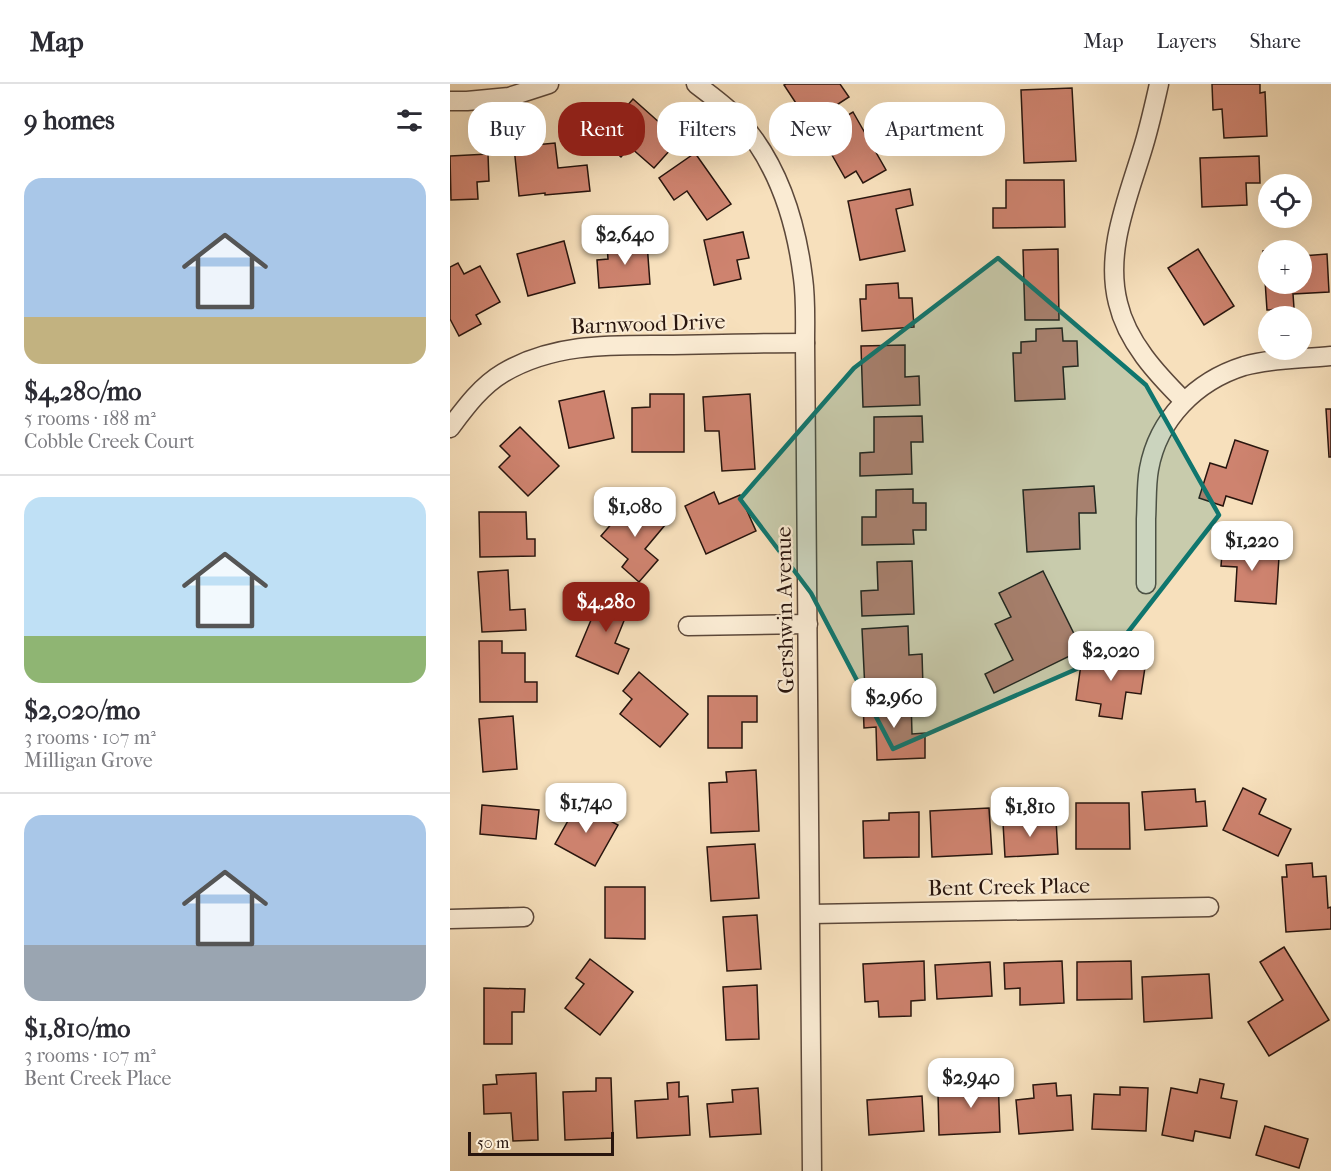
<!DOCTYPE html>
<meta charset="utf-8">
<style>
body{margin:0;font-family:"IM FELL French Canon",serif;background:#f2f2f3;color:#2b2b33;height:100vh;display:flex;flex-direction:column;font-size:22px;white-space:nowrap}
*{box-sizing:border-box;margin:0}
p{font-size:20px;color:#7c7c81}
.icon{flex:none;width:33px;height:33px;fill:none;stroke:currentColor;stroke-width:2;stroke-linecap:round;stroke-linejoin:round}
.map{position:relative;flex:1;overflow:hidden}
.sheet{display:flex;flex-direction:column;background:#fff;width:450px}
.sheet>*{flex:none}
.hud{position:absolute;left:18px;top:18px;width:570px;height:54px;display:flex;gap:12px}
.fabs{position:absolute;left:808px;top:90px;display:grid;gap:12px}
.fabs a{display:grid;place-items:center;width:54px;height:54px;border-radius:50%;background:#fff;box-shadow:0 6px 24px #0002;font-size:30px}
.scale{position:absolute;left:18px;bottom:15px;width:146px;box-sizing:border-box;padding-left:6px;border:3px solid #28150e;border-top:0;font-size:16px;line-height:21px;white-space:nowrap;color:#28150e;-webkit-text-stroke:4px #faebd3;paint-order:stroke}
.price{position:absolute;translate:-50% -51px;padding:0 14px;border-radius:12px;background:#fff;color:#222;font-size:20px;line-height:39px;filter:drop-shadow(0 2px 3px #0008)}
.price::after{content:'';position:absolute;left:50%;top:36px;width:18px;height:14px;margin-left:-9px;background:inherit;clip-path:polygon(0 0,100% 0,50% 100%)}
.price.active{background:#8f2418;color:#fff}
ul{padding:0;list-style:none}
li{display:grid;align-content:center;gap:12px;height:318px;padding:0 24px}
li+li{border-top:2px solid #e1e1e2}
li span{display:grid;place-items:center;height:186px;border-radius:18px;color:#555}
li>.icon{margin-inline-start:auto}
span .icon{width:108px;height:108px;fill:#fffc;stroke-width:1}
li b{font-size:26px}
h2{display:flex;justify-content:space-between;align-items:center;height:72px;padding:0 24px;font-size:26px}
.tag{padding:0 21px;border-radius:24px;background:#fff;box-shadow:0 6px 24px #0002;font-size:21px;line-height:54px}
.tag.active{background:#8f2418;color:#fff}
header{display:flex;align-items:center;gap:36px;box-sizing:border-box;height:84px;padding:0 30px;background:#fff;border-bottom:2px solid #e1e1e2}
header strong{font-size:28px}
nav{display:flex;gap:33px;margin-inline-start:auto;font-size:21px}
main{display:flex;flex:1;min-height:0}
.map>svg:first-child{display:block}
</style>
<header>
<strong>Map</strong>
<nav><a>Map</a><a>Layers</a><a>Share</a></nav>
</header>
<main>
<section class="sheet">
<h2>9 homes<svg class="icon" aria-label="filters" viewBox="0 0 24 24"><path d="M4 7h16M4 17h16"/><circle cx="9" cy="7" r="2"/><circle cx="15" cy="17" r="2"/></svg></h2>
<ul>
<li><span style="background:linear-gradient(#a9c7e8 75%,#c2b280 0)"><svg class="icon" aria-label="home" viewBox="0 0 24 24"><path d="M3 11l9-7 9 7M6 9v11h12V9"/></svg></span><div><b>$4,280/mo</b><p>5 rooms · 188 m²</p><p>Cobble Creek Court</p></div></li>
<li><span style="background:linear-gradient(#bfe0f5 75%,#8fb573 0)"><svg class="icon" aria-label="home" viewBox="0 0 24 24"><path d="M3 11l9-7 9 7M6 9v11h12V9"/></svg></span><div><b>$2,020/mo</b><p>3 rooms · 107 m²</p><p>Milligan Grove</p></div></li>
<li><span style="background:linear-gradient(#a9c7e8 70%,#9aa5b1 0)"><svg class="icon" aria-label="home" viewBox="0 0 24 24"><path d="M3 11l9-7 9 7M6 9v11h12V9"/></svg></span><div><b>$1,810/mo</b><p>3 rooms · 107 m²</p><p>Bent Creek Place</p></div></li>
</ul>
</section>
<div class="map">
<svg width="881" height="1087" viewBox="0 0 881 1087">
<rect width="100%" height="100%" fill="#f7e0bc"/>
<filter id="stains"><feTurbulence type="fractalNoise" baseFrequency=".00333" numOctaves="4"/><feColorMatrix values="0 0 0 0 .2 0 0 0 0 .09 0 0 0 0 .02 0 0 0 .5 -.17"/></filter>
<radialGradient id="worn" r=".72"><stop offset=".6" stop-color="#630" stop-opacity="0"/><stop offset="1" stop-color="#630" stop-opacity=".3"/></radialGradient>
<g fill="#ce836f" stroke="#28150e" stroke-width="1.5">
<polygon points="336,0 390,0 399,13 359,39 334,1"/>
<polygon points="762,0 810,0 810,9 815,8 817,52 774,54 772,25 763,26"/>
<polygon points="622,4 626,77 574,79 571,6"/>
<polygon points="183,15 229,56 204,84 180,63 171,73 149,54"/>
<polygon points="403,28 436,86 413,99 406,87 395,94 369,48"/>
<polygon points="105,59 108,84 137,81 140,107 95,111 95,109 69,112 64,63"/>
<polygon points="245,69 281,120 257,136 237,107 224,116 209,94"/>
<polygon points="38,70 39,97 27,98 28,115 1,116 0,72"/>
<polygon points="809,72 810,99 796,99 797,121 752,123 750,74"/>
<polygon points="556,96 614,96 615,143 543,144 543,124 556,124"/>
<polygon points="460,105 463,121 446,125 455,167 410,176 398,117"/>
<polygon points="293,148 299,174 287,176 291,195 264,201 254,156"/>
<polygon points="114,157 125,199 78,212 67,170"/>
<polygon points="197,159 200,200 149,204 147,176 158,175 157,162"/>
<polygon points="851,164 851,166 819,166 819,200 852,200 852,172 877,170 879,208 843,210 844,224 817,226 813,167"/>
<polygon points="608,165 609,236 575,236 573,166"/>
<polygon points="748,165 784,222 754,241 718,184"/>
<polygon points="8,179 14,190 30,182 50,218 26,231 31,240 9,252 0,235 0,183"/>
<polygon points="448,199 449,214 462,214 464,243 412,247 410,215 416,215 416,201"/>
<polygon points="612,244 613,257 627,257 628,282 613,283 615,315 565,317 563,269 571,269 571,258 586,257 586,245"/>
<polygon points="455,261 455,293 469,292 470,321 413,323 411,262"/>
<polygon points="154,307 164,354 119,364 109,317"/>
<polygon points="200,310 234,310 234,368 182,368 182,324 200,323"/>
<polygon points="300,310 305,385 272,387 269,347 255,347 253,313"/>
<polygon points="876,325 881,325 881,373 879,373"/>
<polygon points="472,332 473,358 461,358 462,390 410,392 410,369 424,368 424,333"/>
<polygon points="70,343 109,382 78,412 49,383 60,372 50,362"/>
<polygon points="785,356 818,367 802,420 776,412 773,422 749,414 760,379 776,384"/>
<polygon points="644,402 646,429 629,429 630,465 577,468 573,406"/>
<polygon points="463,405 463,419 476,419 476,446 463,446 464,460 412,461 412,433 426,433 426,406"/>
<polygon points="264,408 269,420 290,411 306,447 256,470 235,422"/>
<polygon points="183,415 215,441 195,465 208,476 189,498 172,483 178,475 151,452"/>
<polygon points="29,428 76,428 77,455 85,455 85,472 30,473"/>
<polygon points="773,458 816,461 815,473 829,473 826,520 785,517 787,483 771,482"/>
<polygon points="462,477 464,530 412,532 411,507 428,506 427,478"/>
<polygon points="58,486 60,526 75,525 76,546 32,548 28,488"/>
<polygon points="593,487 632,566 544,609 535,590 563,576 545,540 561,533 549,509"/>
<polygon points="154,505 182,517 165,559 179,565 168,590 126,572"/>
<polygon points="458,542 459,571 472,570 473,603 415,606 412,545"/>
<polygon points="29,557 52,557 52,569 75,569 75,598 87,598 87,618 30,618"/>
<polygon points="669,566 697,570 691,610 676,608 672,635 649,632 651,620 626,616 632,573 667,578"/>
<polygon points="189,588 238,630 210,663 170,630 182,615 173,607"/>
<polygon points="258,612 307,612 307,638 292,638 292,664 258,664"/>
<polygon points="461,614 462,650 475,649 475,674 427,676 426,643 414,644 413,616"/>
<polygon points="63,632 67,685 33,688 29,635"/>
<polygon points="306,686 309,747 261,749 259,699 277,698 276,688"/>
<polygon points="793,704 816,715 809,730 841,745 828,772 773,746"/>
<polygon points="745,705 746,718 755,717 757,742 695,746 692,708"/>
<polygon points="128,719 168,741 145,782 105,760"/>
<polygon points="626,719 679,719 680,765 626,765"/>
<polygon points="32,721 89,726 86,755 30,750"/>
<polygon points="539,724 542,770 482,773 480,727"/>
<polygon points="469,728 469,773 414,774 413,737 439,736 439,729"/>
<polygon points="606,736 608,770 555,773 553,739"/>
<polygon points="305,760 309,814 261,817 257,763"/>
<polygon points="862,779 863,793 876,792 878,824 881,823 881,845 836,848 832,793 837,793 836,781"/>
<polygon points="155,803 195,803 195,855 155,854"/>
<polygon points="307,831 311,885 277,887 273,833"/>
<polygon points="834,863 879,936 819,972 798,938 833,916 810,878"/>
<polygon points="140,875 183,908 150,951 115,924 134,900 126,894"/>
<polygon points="474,877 475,916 461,917 461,932 429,933 428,917 415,918 413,880"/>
<polygon points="612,877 614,919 570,921 570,904 555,905 554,879"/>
<polygon points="681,877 682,915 627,916 627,878"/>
<polygon points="540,878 542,912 487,915 485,881"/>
<polygon points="759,890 762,934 694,938 692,893"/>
<polygon points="307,901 309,955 276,956 273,903"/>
<polygon points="34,904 75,905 74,928 62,928 62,960 34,960"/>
<polygon points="86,989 88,1056 63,1057 61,1029 34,1030 33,1001 47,1000 46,991"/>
<polygon points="548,993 550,1048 489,1051 488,1009 518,1008 517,995"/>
<polygon points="146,994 161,994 163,1054 115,1056 113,1008 146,1007"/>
<polygon points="750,995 774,1000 771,1014 787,1017 780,1054 745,1047 743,1057 712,1051 721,1004 747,1009"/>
<polygon points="229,998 229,1013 238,1012 240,1051 187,1054 185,1017 218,1015 217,999"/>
<polygon points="606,999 607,1012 621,1011 623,1046 569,1050 566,1016 584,1014 583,1001"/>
<polygon points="670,1003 698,1004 696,1047 642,1045 644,1010 670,1011"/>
<polygon points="308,1004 311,1050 260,1053 257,1020 283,1018 282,1006"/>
<polygon points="472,1012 474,1047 419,1051 417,1016"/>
<polygon points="815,1042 858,1055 849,1084 806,1071"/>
</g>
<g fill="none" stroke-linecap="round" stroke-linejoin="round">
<defs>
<g id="minor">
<path d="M246 0C260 11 276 22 288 35 328 79 346 137 353 194 356 215 355 237 355 259L362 1087"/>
<path d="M709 0C704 22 699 45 692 67 677 116 655 168 668 219 677 258 707 290 734 317"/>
<polyline points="0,17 17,17 59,13 99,0"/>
<path d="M0 344C15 324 31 302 53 289 105 258 165 261 223 261 267 260 311 259 355 259"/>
<path d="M696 500C696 478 696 457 696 435 697 419 696 401 699 385 708 335 746 297 794 282 822 274 853 275 881 272"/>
<polyline points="238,542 358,540"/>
<polyline points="361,830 759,823"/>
<polyline points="0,835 74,833"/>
</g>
</defs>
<use href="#minor" stroke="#5c483a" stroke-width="21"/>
<use href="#minor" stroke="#faebd3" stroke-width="18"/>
</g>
<path fill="#0f766e" fill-opacity="0.2" stroke="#0f766e" stroke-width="4.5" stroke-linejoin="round" d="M548 174 696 301 769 431 661 570 443 665 361 509 290 415 404 284Z"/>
<g text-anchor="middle" stroke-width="4.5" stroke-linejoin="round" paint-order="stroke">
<g font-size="22" fill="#28150e" stroke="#faebd3">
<text transform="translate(198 239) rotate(-2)" y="8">Barnwood Drive</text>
<text transform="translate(334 526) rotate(-91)" y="8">Gershwin Avenue</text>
<text transform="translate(559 802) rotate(-1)" y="8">Bent Creek Place</text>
</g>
</g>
<rect width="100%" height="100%" filter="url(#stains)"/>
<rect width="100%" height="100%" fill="url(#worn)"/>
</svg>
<div class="fabs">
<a><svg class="icon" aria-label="locate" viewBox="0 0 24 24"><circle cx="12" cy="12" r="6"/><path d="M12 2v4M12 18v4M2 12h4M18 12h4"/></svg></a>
<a>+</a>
<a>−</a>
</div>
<div class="scale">50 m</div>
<b class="price" style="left:175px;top:182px">$2,640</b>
<b class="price" style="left:185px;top:454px">$1,080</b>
<b class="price" style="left:802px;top:488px">$1,220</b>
<b class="price active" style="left:156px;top:549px">$4,280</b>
<b class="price" style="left:661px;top:598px">$2,020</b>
<b class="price" style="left:444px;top:645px">$2,960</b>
<b class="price" style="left:136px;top:750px">$1,740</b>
<b class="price" style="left:580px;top:754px">$1,810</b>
<b class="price" style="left:521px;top:1025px">$2,940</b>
<div class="hud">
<a class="tag">Buy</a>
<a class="tag active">Rent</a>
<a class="tag">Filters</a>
<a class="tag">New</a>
<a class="tag">Apartment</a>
</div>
</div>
</main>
